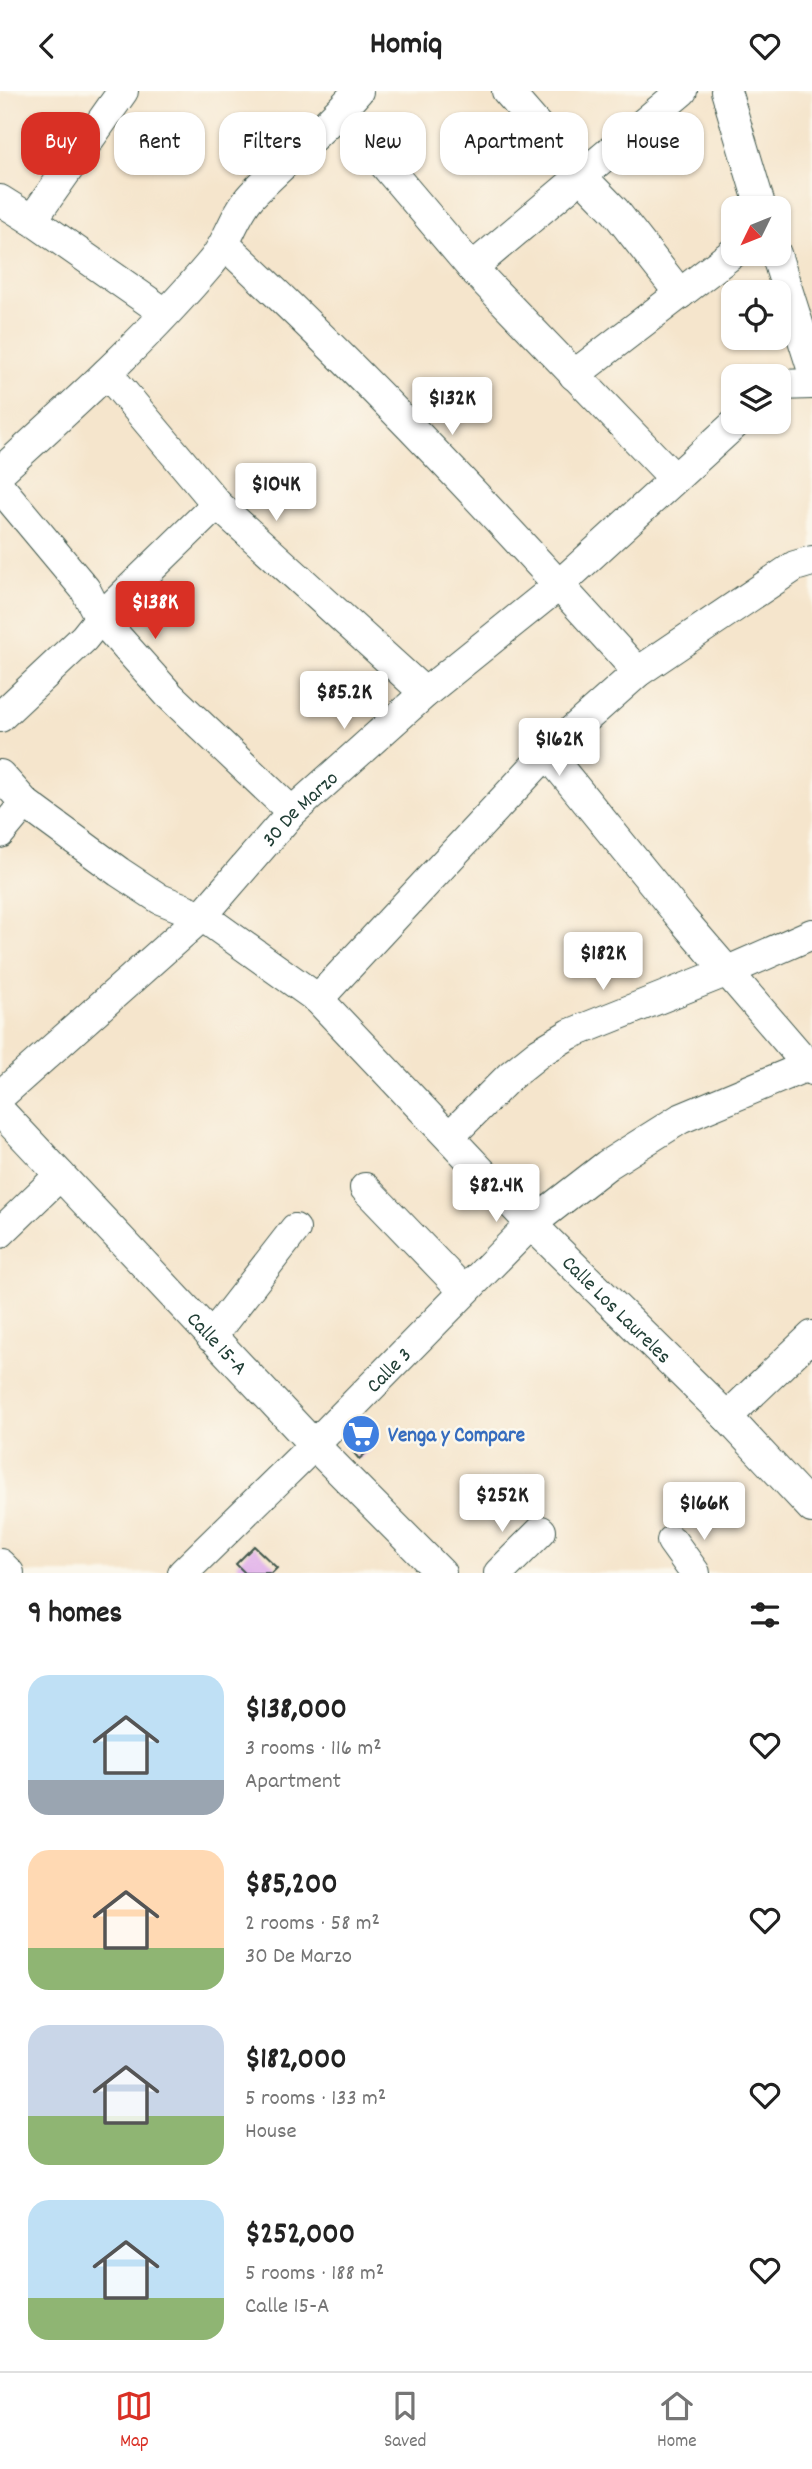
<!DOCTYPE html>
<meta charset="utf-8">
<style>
body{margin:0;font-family:Dekko,sans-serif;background:#f6f6f6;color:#222;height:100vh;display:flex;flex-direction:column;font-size:26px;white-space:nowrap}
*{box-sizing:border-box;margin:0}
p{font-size:23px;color:#767676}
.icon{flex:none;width:38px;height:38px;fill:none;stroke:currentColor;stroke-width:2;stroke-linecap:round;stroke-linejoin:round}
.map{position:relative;height:1482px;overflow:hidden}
.side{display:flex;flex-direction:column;background:#fff;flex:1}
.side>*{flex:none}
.banner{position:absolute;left:21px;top:21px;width:770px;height:63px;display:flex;gap:14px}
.needle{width:46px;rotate:227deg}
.fabs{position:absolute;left:721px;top:105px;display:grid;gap:14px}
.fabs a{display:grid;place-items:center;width:70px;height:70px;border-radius:14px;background:#fff;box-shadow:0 2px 5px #0004;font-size:35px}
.price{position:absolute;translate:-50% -60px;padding:0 16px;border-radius:7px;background:#fff;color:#222;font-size:23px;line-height:46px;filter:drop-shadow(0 2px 4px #0008)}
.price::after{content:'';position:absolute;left:50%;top:42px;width:21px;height:16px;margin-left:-10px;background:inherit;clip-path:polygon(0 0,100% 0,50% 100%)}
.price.active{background:#d93025;color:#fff}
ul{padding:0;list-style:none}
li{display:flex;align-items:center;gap:21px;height:175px;padding:0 28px}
li span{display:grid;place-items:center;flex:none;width:196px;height:140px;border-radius:21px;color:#555}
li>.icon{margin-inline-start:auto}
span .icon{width:84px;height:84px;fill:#fffc;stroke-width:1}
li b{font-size:30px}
h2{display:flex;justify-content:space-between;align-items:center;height:84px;padding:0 28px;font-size:30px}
.tag{padding:0 24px;border-radius:21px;background:#fff;box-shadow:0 2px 5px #0004;font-size:24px;line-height:63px}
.tag.active{background:#d93025;color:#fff}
header{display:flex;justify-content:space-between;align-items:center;height:91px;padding:0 28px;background:#fff;font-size:32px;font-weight:700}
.dock{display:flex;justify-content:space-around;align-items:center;height:98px;border-top:2px solid #e0e0e0;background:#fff;font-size:19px;color:#767676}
.dock a{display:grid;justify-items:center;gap:4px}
.dock .active{color:#d93025}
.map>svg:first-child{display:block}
</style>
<header><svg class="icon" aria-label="back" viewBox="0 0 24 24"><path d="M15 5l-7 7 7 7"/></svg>Homiq<svg class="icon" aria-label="heart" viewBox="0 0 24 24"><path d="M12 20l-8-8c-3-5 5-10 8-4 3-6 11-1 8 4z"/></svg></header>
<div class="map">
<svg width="812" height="1482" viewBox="0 0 812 1482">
<rect width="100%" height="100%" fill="#fbf7ec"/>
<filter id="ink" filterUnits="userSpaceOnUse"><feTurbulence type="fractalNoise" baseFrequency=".0143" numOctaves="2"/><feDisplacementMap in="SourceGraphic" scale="14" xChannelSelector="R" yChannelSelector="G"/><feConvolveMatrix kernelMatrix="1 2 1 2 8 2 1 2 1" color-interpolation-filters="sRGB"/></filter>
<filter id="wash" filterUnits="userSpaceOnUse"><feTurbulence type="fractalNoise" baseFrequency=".00686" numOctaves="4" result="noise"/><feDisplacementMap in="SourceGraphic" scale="28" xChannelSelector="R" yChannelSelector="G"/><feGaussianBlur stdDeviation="1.57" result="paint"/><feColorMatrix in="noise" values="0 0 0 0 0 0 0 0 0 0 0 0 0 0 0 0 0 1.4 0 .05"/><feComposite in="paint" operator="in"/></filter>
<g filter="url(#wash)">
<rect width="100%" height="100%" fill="#f5e5cc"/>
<g id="blocks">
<g fill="#dea9ea">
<polygon points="361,1332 378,1352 359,1368 349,1356 352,1334"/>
<polygon points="254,1455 277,1477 272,1482 245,1482 236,1473"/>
</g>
</g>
</g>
<g filter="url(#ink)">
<use href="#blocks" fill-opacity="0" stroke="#3f564b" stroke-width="2"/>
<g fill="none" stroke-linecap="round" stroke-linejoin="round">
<defs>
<g id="minor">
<polyline points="507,0 581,85 615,120 680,203"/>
<polyline points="726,0 761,117"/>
<polyline points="340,21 472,177 674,387"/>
<polyline points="0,109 32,129 165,222"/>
<polyline points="32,129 123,0"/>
<path d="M224 153C369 287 505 434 638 581"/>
<polyline points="776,163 812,277"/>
<polyline points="472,177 682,0"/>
<polyline points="107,282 217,413 425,602"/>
<polyline points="574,284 733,162"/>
<polyline points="779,294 812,293"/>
<path d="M0 381C73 314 147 248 211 172 228 153 234 123 252 104 287 68 325 38 358 0"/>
<polyline points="0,396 85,498 100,527 169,604 292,721"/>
<polyline points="0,626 84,547 100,527 217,413"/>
<polyline points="547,662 683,829 812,979"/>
<path id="s1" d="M0 684 25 712 119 781 160 808 202 825 318 908 531 1133 727 1326 812 1417"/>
<polyline points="0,742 25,712"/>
<polyline points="318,908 547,662 638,581 795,475 812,470"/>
<path id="s2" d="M0 1005 202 825 292 721 425 602 559 494 737 331"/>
<path id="s3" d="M0 1020 314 1354 441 1482"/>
<polyline points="450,1045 510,985 540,961 570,943 728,880 812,843"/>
<polyline points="365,1097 464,1200"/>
<polyline points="0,1142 60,1084"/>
<polyline points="211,1246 295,1138"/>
<polyline points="727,1326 812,1245"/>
<polyline points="672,1450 695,1482"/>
<polyline points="0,1473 9,1482"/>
<path id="s4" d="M183 1482 314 1354 531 1133 607 1074 680 1028 812 973"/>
<polyline points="499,1482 541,1440"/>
</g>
</defs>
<use href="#minor" stroke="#3f564b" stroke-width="32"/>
<use href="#minor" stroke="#fff" stroke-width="30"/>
</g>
</g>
<defs>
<symbol id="supermarket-disc" viewBox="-11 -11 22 22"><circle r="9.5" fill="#3f7fe0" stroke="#fbf7ec"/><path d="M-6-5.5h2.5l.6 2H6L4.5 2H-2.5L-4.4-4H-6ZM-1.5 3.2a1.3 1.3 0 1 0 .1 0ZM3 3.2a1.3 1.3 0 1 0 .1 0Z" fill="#fff"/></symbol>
</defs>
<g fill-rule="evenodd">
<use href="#supermarket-disc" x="339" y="1321" width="44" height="44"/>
</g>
<g text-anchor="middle" stroke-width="5" stroke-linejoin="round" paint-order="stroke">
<g font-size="21" fill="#1f3d34" stroke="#fbf7ec">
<text dy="7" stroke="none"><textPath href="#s2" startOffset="416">30 De Marzo</textPath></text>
<text dy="7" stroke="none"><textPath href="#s1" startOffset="822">Calle Los Laureles</textPath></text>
<text dy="7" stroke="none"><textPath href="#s3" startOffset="318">Calle 15-A</textPath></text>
<text dy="7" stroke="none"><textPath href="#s4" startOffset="289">Calle 3</textPath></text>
</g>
<g font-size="21" font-weight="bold" fill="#366cbe" stroke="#fbf7ec" text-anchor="start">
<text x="388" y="1350">Venga y Compare</text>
</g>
</g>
</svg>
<div class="fabs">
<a><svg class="needle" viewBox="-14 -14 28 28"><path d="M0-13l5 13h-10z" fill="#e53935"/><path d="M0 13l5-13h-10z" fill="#767676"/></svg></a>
<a><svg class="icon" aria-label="locate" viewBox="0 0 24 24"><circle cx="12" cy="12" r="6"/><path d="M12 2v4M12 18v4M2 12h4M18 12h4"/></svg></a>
<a><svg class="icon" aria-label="layers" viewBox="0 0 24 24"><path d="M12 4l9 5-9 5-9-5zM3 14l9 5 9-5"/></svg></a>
</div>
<b class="price" style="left:452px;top:346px">$132K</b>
<b class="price" style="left:276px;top:432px">$104K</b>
<b class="price active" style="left:155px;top:550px">$138K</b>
<b class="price" style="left:344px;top:640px">$85.2K</b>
<b class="price" style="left:559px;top:687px">$162K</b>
<b class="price" style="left:603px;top:901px">$182K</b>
<b class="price" style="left:496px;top:1133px">$82.4K</b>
<b class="price" style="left:502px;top:1443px">$252K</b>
<b class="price" style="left:704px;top:1451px">$166K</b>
<div class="banner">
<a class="tag active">Buy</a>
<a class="tag">Rent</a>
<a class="tag">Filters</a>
<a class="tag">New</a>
<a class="tag">Apartment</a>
<a class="tag">House</a>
</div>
</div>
<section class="side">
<h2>9 homes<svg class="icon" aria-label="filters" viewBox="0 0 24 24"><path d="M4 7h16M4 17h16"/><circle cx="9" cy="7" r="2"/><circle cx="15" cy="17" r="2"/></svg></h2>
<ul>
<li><span style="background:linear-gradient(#bfe0f5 75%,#9aa5b1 0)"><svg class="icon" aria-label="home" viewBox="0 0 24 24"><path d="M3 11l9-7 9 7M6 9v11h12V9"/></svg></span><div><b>$138,000</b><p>3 rooms · 116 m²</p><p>Apartment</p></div><svg class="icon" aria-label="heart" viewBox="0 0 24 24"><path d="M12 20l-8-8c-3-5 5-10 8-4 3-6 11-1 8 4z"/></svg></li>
<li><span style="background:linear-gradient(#ffd9b3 70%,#8fb573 0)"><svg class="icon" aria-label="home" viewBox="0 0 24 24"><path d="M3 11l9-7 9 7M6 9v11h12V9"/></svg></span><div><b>$85,200</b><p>2 rooms · 58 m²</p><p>30 De Marzo</p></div><svg class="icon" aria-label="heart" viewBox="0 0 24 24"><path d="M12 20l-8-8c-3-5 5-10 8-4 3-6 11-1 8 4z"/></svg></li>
<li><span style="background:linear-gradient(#c9d6e8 65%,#8fb573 0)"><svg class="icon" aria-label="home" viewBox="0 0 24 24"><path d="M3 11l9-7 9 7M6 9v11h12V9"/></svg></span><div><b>$182,000</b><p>5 rooms · 133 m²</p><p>House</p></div><svg class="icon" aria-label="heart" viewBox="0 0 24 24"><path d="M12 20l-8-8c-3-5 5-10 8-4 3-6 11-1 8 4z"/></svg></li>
<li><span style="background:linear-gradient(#bfe0f5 70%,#8fb573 0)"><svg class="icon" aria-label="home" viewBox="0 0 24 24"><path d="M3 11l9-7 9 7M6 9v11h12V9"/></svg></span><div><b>$252,000</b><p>5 rooms · 188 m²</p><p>Calle 15-A</p></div><svg class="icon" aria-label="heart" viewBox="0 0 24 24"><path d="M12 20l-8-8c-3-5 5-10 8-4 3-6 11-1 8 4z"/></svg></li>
</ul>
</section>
<nav class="dock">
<a class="active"><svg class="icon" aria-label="map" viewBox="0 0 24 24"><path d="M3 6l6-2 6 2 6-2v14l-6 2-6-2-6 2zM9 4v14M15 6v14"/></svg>Map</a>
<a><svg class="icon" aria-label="saved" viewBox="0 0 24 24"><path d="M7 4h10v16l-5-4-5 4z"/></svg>Saved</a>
<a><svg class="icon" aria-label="home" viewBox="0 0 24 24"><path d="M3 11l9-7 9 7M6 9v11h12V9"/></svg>Home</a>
</nav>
